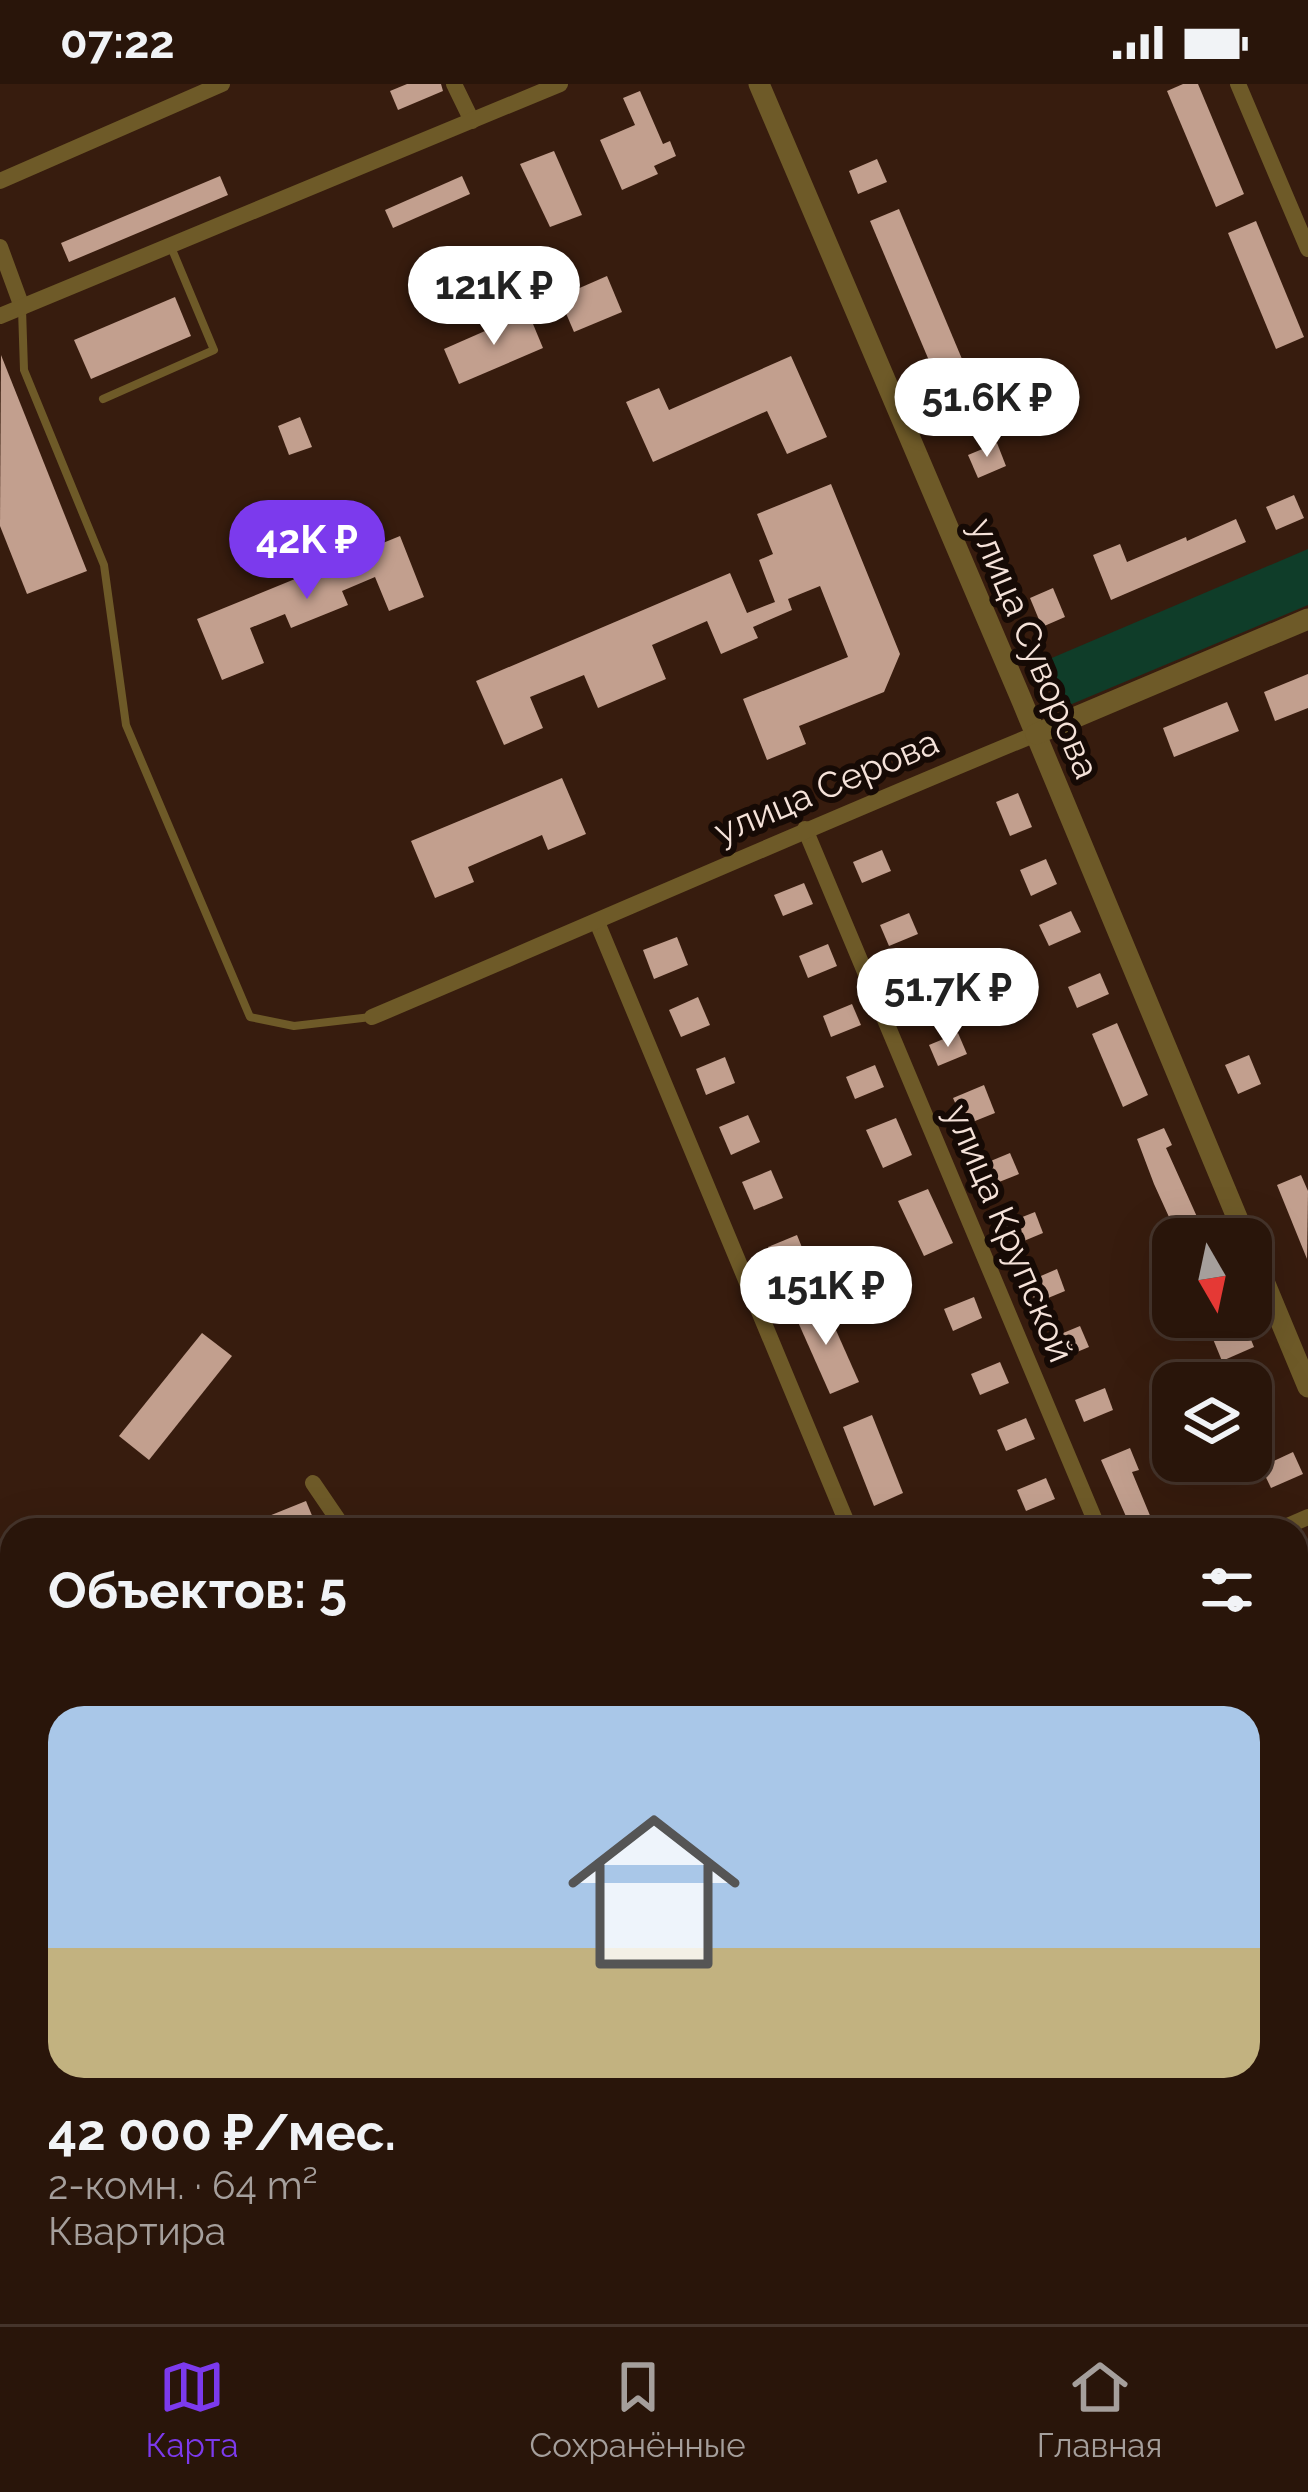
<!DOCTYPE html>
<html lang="ru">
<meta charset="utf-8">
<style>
body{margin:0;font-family:Raleway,sans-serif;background:#311e13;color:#f1f3f6;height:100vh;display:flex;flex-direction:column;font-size:45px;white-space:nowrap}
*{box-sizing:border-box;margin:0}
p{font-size:39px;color:#a59f9c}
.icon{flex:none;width:66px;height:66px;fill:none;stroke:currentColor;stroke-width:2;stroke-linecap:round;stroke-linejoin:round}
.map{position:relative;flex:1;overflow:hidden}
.sheet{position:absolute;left:0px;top:1434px;width:1308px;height:807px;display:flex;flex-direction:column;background:#29150a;border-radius:36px 36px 0 0;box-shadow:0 12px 48px #0002,0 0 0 3px #45342b}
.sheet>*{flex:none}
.needle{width:78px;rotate:171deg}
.fabs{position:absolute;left:1152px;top:1134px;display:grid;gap:24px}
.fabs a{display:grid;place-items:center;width:120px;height:120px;border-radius:24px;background:#29150a;box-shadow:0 12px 48px #0002,0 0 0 3px #45342b;font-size:60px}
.price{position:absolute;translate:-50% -102px;padding:0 27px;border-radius:42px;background:#fff;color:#222;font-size:39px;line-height:78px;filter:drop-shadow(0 3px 6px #0008)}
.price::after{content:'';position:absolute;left:50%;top:72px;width:36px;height:27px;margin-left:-18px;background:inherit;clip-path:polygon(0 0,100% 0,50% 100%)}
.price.on{background:#7c3aed;color:#fff}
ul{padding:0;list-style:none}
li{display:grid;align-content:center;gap:24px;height:636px;padding:0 48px}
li+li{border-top:3px solid #45342b}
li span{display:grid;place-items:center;height:372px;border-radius:36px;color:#555}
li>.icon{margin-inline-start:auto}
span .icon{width:216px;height:216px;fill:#fffc;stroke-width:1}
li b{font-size:51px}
h2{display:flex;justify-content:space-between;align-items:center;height:144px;padding:0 48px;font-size:51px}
.status{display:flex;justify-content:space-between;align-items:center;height:84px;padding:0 60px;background:#29150a;direction:ltr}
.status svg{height:33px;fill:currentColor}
.tab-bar{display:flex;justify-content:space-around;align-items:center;height:168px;border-top:3px solid #45342b;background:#29150a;font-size:33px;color:#a59f9c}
.tab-bar a{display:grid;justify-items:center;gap:6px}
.tab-bar .on{color:#7c3aed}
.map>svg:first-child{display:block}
</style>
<div class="status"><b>07:22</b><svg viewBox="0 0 49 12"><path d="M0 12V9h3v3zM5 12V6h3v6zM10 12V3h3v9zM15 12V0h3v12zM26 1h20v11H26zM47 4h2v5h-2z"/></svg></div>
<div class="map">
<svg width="1308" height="2240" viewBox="0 0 1308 2240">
<rect width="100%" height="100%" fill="#371c0e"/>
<polygon fill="#0f3d29" points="1308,465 1308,521 1060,625 1040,579"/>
<g fill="#c29f8e">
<polygon points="407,0 441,0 443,7 398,26 390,7"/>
<polygon points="1183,0 1198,0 1244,110 1216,123 1167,7"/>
<polygon points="640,7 663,60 670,57 676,72 654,82 658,90 622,106 600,56 635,41 623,14"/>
<polygon points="554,67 582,131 550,143 520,80"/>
<polygon points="877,75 887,98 858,110 849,87"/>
<polygon points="220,92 228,111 69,178 61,159"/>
<polygon points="462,92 470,110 393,144 385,126"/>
<polygon points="899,125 983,325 955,338 870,137"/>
<polygon points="1256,137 1304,253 1276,265 1228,149"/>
<polygon points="607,192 622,228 574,248 559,213"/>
<polygon points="175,213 191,252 91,295 74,256"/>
<polygon points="528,228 543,264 459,300 444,265"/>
<polygon points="1,271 87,487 27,510 0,442"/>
<polygon points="791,272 827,353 787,370 767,327 653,378 626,318 659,304 669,326"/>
<polygon points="300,333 312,363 289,371 278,342"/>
<polygon points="997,359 1006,382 978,394 968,371"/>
<polygon points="831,400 900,570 884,608 799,642 806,660 767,676 743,615 848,573 820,502 788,515 792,526 753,543 758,554 721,570 707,537 652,561 666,595 598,624 584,591 530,613 543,644 504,661 476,597 730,489 747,529 775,518 759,476 773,470 757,430"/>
<polygon points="1294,411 1304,434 1276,446 1266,423"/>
<polygon points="1236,435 1246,458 1111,516 1093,471 1120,460 1127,478 1186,453 1187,457"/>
<polygon points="400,452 424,513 389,527 375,493 342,507 348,521 291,544 285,530 250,544 264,579 222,596 197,535"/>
<polygon points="1053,504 1065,533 1042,543 1030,514"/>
<polygon points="1308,590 1308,624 1275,637 1264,608"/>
<polygon points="1227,618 1239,647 1174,673 1163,644"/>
<polygon points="562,694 586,750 548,766 542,751 468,783 474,798 435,814 411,757"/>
<polygon points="1018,709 1032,743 1010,752 996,718"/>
<polygon points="882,766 891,787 862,799 853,778"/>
<polygon points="1046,775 1057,800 1031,812 1020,786"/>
<polygon points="804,799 813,820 783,832 774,811"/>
<polygon points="1071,827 1081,848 1049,862 1039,841"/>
<polygon points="909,829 918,850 889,862 880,841"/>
<polygon points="677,853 688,881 654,895 643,866"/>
<polygon points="828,860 837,882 808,894 799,872"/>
<polygon points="934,888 943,909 914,921 905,900"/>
<polygon points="1100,889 1109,910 1077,924 1068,903"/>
<polygon points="698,913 710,941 681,953 669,926"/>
<polygon points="852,920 861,941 831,953 823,932"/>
<polygon points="1117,939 1148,1011 1123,1023 1092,950"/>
<polygon points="958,949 967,970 938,982 929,961"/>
<polygon points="1249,971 1261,1000 1238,1010 1225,981"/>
<polygon points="725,973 735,999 706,1011 696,985"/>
<polygon points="875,981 884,1003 855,1015 846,993"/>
<polygon points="984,1001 995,1029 965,1041 953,1014"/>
<polygon points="748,1031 760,1058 731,1071 719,1043"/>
<polygon points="896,1034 912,1071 883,1084 866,1046"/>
<polygon points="1164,1044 1172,1061 1166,1064 1207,1155 1179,1155 1154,1100 1137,1055"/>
<polygon points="1010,1069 1019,1090 989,1102 981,1081"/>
<polygon points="771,1086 783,1114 754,1126 742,1098"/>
<polygon points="1301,1091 1308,1107 1307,1175 1277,1101"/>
<polygon points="928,1105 953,1159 924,1172 898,1117"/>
<polygon points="1035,1128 1043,1149 1014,1161 1005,1140"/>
<polygon points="797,1151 807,1176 779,1188 768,1163"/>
<polygon points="1057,1185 1065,1207 1036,1219 1027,1198"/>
<polygon points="974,1213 982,1234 953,1247 944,1225"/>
<polygon points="823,1217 859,1298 830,1310 794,1229"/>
<polygon points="1245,1241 1254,1263 1222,1277 1213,1255"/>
<polygon points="1080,1242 1089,1263 1060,1275 1051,1254"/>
<polygon points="202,1249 232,1272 149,1376 119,1352"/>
<polygon points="1000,1278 1009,1299 980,1311 971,1290"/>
<polygon points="1105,1304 1113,1326 1084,1338 1075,1316"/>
<polygon points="872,1331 903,1409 874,1422 843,1343"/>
<polygon points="1026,1334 1035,1355 1006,1367 997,1346"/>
<polygon points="1130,1364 1139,1386 1132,1388 1156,1446 1132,1446 1101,1376"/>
<polygon points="1293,1368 1303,1390 1271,1404 1261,1383"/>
<polygon points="1046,1394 1055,1415 1026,1427 1017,1406"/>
<polygon points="306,1417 318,1446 237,1446 237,1445"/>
</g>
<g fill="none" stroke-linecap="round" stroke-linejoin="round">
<g stroke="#6e5a28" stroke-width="8">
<polyline points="22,225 24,286 104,481 126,641 250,933 294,942 371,933"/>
<polyline points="103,315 214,266 171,163"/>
<polyline points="1296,1890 1308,1875"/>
</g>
<g stroke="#6e5a28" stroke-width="16">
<polyline points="454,0 472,37"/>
<polyline points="1238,0 1308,165"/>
<polyline points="0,97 222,0"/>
<polyline points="0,163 22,223"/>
<polyline points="0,232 560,0"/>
<polyline points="805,745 1099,1446"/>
<polyline points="597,838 850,1446"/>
<path d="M372 933C594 839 813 742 1036 650"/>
<polyline points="313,1399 345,1446"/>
<polyline points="1278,1446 1308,1433"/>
<polyline points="0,1694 12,1723"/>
<polyline points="1296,1912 1308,1943"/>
<polyline points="1296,2159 1308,2153"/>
<polyline points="218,2229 223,2240"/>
<polyline points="694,2229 698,2240"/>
<polyline points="1174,2229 1178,2240"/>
<polyline points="540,2240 565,2229"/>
<polyline points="1119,2240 1144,2229"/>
</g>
<g stroke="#6e5a28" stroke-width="21">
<polyline points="759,0 1022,617 1246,1155"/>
<polyline points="1036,650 1308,535"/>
<polyline points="1251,1166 1308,1303"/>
</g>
</g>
<g text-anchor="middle" stroke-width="12" stroke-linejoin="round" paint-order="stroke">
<g font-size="36" fill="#f5e2d9" stroke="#160a05">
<text transform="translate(1035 564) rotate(67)" y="13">улица Суворова</text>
<text transform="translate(826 702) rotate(-23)" y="13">улица Серова</text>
<text transform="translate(1010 1149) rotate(67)" y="13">улица Крупской</text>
</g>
</g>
</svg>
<div class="fabs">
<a><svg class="needle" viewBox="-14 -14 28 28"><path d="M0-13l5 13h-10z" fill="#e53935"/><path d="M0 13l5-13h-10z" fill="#a59f9c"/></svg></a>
<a><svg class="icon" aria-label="layers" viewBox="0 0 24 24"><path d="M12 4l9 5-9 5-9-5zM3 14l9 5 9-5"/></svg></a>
</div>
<b class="price" style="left:494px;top:264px">121K ₽</b>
<b class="price" style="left:987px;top:376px">51.6K ₽</b>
<b class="price on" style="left:307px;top:518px">42K ₽</b>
<b class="price" style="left:948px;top:966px">51.7K ₽</b>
<b class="price" style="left:826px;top:1264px">151K ₽</b>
<section class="sheet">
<h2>Объектов: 5<svg class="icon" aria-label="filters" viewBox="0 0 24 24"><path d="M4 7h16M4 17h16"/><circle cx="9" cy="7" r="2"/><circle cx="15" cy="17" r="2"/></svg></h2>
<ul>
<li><span style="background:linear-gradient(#a9c7e8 65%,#c2b280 0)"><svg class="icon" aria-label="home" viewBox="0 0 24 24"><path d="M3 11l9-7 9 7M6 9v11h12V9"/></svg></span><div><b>42 000 ₽/мес.</b><p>2-комн. · 64 m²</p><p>Квартира</p></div></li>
</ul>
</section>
</div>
<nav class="tab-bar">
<a class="on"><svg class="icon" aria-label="map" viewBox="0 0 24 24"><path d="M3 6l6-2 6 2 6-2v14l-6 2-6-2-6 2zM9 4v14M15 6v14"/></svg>Карта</a>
<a><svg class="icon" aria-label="saved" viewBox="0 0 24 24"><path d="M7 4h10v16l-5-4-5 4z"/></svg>Сохранённые</a>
<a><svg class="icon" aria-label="home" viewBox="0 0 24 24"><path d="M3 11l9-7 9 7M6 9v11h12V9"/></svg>Главная</a>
</nav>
